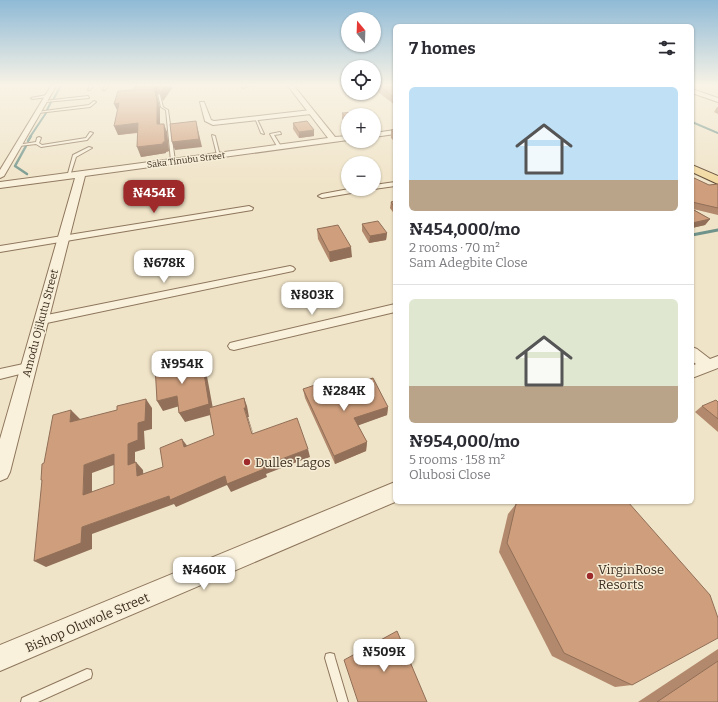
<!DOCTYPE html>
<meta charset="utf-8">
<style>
body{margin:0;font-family:Bitter,serif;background:#f7f7f7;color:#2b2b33;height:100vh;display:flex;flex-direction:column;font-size:15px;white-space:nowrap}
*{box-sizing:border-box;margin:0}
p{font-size:13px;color:#7c7c81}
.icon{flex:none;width:22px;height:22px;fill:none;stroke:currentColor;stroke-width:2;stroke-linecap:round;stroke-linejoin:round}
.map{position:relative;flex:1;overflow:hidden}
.sheet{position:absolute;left:393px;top:24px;width:301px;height:480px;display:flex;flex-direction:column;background:#fff;border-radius:6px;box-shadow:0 1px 3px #0004}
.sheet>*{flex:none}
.needle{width:26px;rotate:341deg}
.controls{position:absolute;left:341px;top:12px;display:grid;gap:8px}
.controls a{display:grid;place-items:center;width:40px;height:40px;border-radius:50%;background:#fff;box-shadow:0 1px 3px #0004;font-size:20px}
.price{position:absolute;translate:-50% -34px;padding:0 9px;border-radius:8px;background:#fff;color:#222;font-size:13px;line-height:26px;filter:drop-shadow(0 1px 2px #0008)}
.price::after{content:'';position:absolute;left:50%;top:24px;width:12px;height:9px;margin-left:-6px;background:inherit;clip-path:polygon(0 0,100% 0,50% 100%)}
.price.selected{background:#9e2a2b;color:#fff}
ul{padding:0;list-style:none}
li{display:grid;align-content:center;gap:8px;height:212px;padding:0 16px}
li+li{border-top:1px solid #e1e1e2}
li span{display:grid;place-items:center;height:124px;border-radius:6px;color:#555}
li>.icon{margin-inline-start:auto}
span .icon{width:72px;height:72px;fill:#fffc;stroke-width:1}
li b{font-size:17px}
h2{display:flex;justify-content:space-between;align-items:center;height:48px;padding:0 16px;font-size:17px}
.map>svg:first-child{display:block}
</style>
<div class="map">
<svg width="718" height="702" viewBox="0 0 718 702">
<rect width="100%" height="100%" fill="#f0e4c8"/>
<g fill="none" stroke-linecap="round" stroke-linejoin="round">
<g stroke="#6f938a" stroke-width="2">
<polyline points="53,100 60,87"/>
<polyline points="47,110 51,102"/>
<polyline points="692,122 718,133"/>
<polyline points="30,137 46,113"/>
</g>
<g stroke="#6f938a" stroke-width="2.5">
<polyline points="28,141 31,136"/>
<polyline points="26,146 15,166 27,174"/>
</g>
<polyline stroke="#6f938a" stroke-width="3" points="692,235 718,230"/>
<defs>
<g id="service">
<polygon points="90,86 93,86 90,90 88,90"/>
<polygon points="105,86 108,86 105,90 103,90"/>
<polygon points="242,86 248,86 243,88"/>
<polygon points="159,94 160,95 163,107 168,110 175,161 173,162 171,161 166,110 161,107 158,95"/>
<polygon points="47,95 48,97 32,99 31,98"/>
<polygon points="88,96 89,98 45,102 44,101"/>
<polygon points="94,101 96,102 90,107 38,113 37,112 89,105"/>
<polygon points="255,118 257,119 264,134 261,133"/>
<polygon points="90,132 93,133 87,140 41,147 36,144 19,146 17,145 36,142 37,138 39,137 41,138 39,143 42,145 86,138"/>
<polygon points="280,132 281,134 274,135 282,148 280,149 278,148 270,134"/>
<polygon points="212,135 215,136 220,156 217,155"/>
<polygon points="89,147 92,148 76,157 70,176 67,177 73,155"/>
<polygon points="330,653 334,654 335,658 348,702 338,702 325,658 326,654"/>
<polygon points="87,669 91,670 92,674 91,678 38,702 21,702 22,698"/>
</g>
<g id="minor">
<polygon points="51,86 56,86 4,176 0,178 0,170"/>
<polygon points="200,102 204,102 211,120 214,121 311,110 314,112 311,114 213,125 205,121"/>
<polygon points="395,182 395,186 374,189 373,189 374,185"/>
<polygon points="349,189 367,189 363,191 322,198 318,196 322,194"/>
<polygon points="249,206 253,208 252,210 0,252 0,246"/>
<polygon points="290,266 293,267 295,269 293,271 42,324 38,323 36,320 38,317 42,316"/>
<polygon points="395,304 395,312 234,350 230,349 228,346 230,343 234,342"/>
<polygon points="28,363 32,365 34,368 32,371 0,379 0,369"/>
</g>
<g id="tertiary">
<polygon points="288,86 294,86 335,137 348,136 348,140 85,176 10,472 7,478 0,481 0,439 75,178 0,188 0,182 328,138"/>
<polygon points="692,89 718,98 718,102 692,93"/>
<polygon points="395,130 395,134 374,137 374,133"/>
<polygon points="692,347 697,349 710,359 718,356 718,368 692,378 692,366 696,364 692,361"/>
<polygon points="395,482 395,502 0,671 0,645"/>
</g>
<polygon id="primary" points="692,165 718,176 718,184 692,172"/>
</defs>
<use href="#service" stroke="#8d765c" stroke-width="2"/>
<use href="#minor" stroke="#8d765c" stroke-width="2"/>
<use href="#tertiary" stroke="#8d765c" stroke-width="2"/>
<use href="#primary" stroke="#5b4430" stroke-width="2"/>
<use href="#service" fill="#faf1dc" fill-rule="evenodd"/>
<use href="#minor" fill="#faf1dc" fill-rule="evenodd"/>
<use href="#tertiary" fill="#faf1dc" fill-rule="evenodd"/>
<use href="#primary" fill="#f3d9a0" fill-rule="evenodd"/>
</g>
<g fill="#b2896c">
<polygon points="136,86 173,86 163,101 160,93 158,93 157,95 160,108 160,124 167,132 169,151 166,152 166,153 141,157 138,133 118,135 133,90"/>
<polygon points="379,86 395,86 395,105 378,92"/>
<polygon points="717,107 718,107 718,114 714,112"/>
<polygon points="342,113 348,115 348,125 342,119"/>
<polygon points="293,123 314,136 299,138 293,129"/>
<polygon points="395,129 395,142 391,138 391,130"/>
<polygon points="692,177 709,185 718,184 718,215 693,209 710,219 705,225 692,228"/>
<polygon points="395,201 395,215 390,208 391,202"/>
<polygon points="362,224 387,233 386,240 369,243 362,231"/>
<polygon points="317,229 352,257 330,262 318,239"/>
<polygon points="303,389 322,391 338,389 388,407 387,415 358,425 367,442 366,451 335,464 305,398"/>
<polygon points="718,402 718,432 695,412 702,406"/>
<polygon points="516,504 632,685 615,687 552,656 499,552 508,514"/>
<polygon points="718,649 718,702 638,702"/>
</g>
<g fill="#916f58">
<polygon points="155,86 156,86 158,93 157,95 160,108 160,133 157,124 154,88"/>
<polygon points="165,86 173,87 163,101 160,93"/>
<polygon points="119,103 118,112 114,104"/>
<polygon points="196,121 202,147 175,150 172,142"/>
<polygon points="138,123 141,132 118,135 114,126"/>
<polygon points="164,124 167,132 169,151 166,152 166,153 141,157 137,147"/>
<polygon points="314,130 314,136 299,138 299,132"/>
<polygon points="710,219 705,225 692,228 692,223"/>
<polygon points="387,233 386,240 369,243 370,236"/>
<polygon points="351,247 352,257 330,262 329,252"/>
<polygon points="174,360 179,370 174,368"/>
<polygon points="202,361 206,371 214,414 185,422 179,413"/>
<polygon points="177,396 183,405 163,411 157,401"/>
<polygon points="244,398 247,406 249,417 248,417 256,442 244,408"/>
<polygon points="146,399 152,408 152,429 144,431 145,449 135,452 135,473 128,465 128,444"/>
<polygon points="388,407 387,415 354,427 354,418"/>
<polygon points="71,410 80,419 78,431 70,422"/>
<polygon points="182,439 188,447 184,447"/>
<polygon points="367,442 366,451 335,464 334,456"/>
<polygon points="308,449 310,457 266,474 267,477 231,492 227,485 176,507 174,504 92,534 92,549 46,567 34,561 82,527 225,476 263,466"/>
<polygon points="114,454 122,462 92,473 92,502 83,495 84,465"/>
<polygon points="136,462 143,470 144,484 137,476"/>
</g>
<g fill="#cf9f7d" stroke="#916f58" fill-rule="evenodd">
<polygon points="136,86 155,86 154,88 157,100 157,124 164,124 165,142 163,142 163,144 137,147 138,123 114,126 119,103 114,104 118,91 133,90"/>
<polygon points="158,86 165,86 160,93"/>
<polygon points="380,86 395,86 395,98"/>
<polygon points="356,112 360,115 348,115 348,120 342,113"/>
<polygon points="196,121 199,139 172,142 170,124"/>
<polygon points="307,121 314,130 299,132 293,123"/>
<polygon points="395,129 395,133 391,130"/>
<polygon points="692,177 709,185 718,184 718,208 692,202"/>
<polygon points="395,201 395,208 391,202"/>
<polygon points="692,209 710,219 692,223"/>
<polygon points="378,221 387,233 370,236 362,224"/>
<polygon points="338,225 351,247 329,252 317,229"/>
<polygon points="174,360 174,368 202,361 209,404 179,413 177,396 157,401 155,365"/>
<polygon points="373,378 388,407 354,418 367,442 334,456 303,389 318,384 322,391 336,385 338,389"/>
<path d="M244 398 246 408H244L252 434 297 418 308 449 263 466 264 469 227 484 225 476 170 500 169 496 82 527 81 543 34 561 42 480H41L42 464 44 463 53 415 71 410 70 422 117 410V406L146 399 145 421 138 423V440L128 444V465L136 462 137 476 163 467 160 448 182 439 184 447 214 435 209 408ZM114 454V484L83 495 84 465Z"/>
<polygon points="716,400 718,402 718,419 702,406"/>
<polygon points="521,502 628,502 710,595 718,618 718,638 632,685 564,653 507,543 516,504"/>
<polygon points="397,631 427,702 358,702 344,660"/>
<polygon points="718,661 718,702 657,702"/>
</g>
<linearGradient id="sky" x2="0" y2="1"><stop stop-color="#8fbad6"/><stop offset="0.46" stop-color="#f8f3e6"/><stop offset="1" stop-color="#f8f3e6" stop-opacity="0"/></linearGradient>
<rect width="718" height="185" fill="url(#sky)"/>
<g fill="#9e2a2b" stroke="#f7eed8" stroke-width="1.5">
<circle cx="247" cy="462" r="4"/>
<circle cx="590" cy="576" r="4"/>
</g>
<g text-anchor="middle" stroke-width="3" stroke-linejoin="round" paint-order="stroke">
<g font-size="9" fill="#3d2e20" stroke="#f7eed8">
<text transform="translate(186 160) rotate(-7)" y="3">Saka Tinubu Street</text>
</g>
<g font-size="11" fill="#3d2e20" stroke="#f7eed8">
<text transform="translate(40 323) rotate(-75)" y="4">Amodu Ojikutu Street</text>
</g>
<g font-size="13" fill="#3d2e20" stroke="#f7eed8" text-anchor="start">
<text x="255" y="467">Dulles Lagos</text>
<text x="598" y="574">VirginRose<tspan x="598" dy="15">Resorts</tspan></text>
</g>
<g font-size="13" fill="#3d2e20" stroke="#f7eed8">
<text transform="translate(87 622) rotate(-23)" y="5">Bishop Oluwole Street</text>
</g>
</g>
</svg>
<div class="controls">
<a><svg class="needle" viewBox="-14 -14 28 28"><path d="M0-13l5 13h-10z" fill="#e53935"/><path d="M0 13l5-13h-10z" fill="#7c7c81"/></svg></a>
<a><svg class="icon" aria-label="locate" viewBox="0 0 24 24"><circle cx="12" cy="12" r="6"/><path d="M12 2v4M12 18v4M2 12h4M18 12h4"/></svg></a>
<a>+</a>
<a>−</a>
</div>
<b class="price selected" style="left:154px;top:214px">₦454K</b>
<b class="price" style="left:164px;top:284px">₦678K</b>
<b class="price" style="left:312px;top:316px">₦803K</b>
<b class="price" style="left:182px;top:385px">₦954K</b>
<b class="price" style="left:344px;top:412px">₦284K</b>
<b class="price" style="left:204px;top:591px">₦460K</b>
<b class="price" style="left:384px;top:673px">₦509K</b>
<section class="sheet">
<h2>7 homes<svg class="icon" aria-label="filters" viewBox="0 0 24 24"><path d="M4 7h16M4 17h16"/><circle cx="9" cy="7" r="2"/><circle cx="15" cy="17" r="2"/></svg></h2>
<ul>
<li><span style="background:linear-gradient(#bfe0f5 75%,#b9a48a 0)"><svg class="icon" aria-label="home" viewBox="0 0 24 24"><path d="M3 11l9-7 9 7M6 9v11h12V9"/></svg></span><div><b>₦454,000/mo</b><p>2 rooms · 70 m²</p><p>Sam Adegbite Close</p></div></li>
<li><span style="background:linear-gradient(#dfe7d0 70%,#b9a48a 0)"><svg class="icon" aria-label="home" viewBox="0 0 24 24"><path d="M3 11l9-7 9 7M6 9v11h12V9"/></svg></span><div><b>₦954,000/mo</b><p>5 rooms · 158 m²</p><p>Olubosi Close</p></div></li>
</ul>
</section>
</div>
